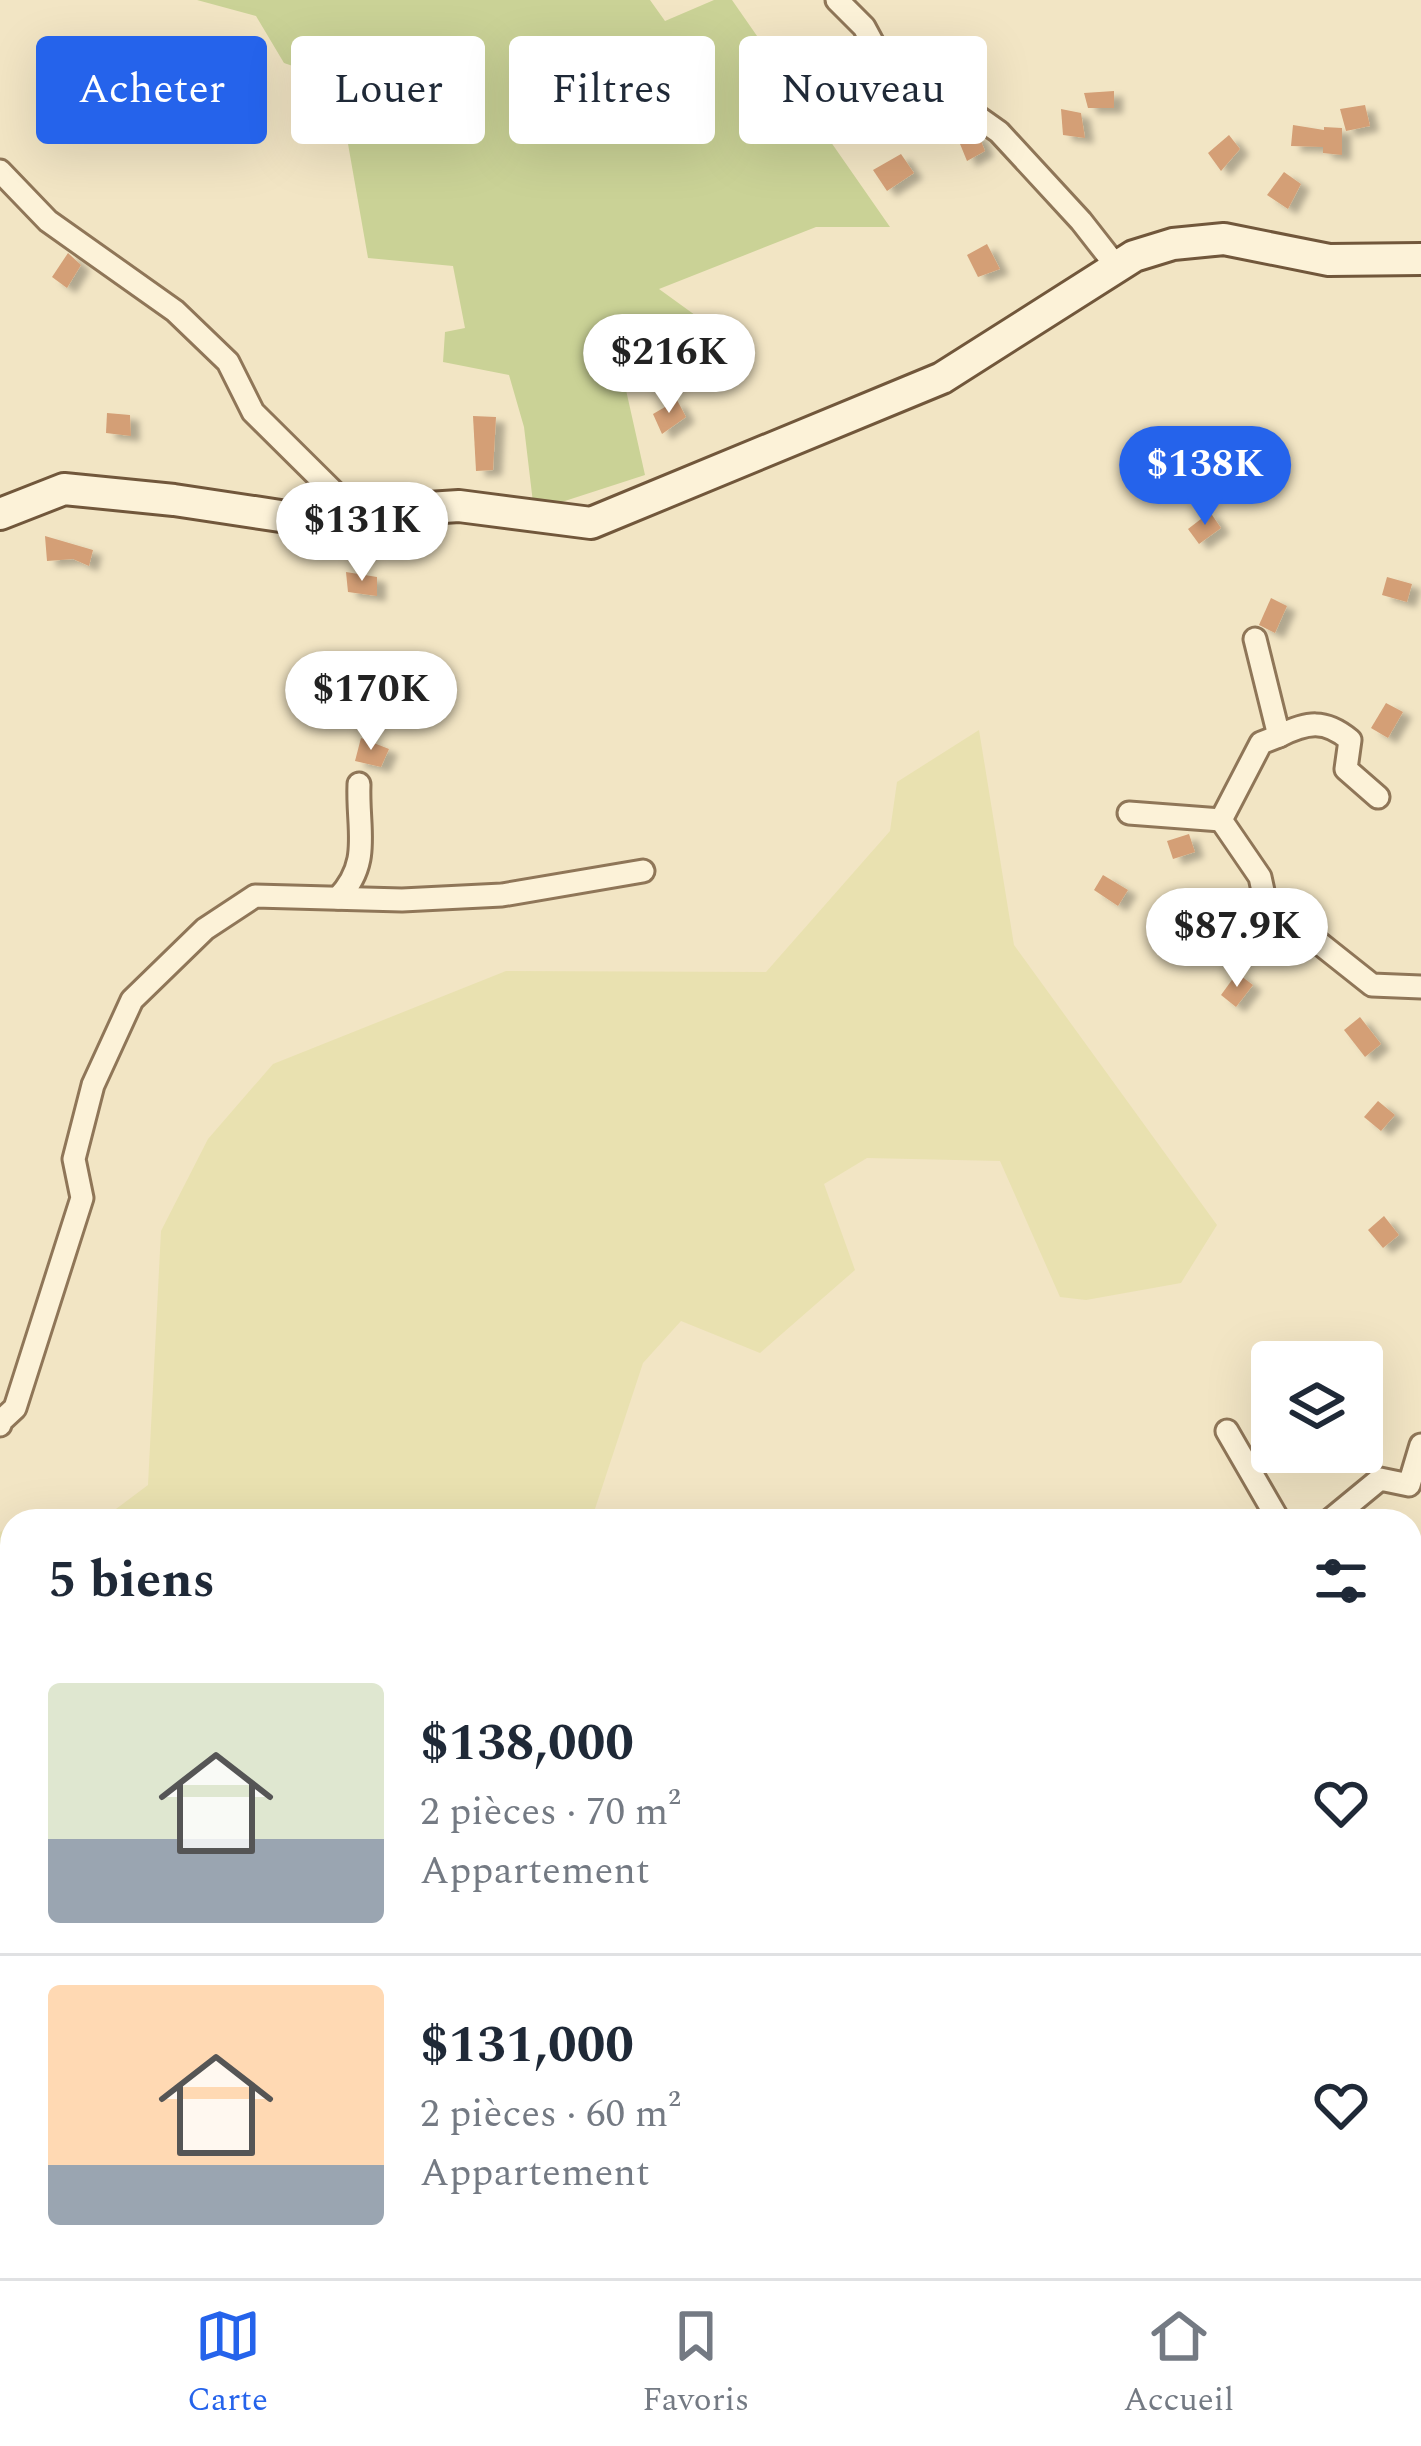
<!DOCTYPE html>
<html lang="fr">
<meta charset="utf-8">
<style>
body{margin:0;font-family:Spectral,serif;background:#f2f2f3;color:#1f2937;height:100vh;display:flex;flex-direction:column;font-size:45px;white-space:nowrap}
*{box-sizing:border-box;margin:0}
p{font-size:39px;color:#747a83}
.icon{flex:none;width:66px;height:66px;fill:none;stroke:currentColor;stroke-width:2;stroke-linecap:round;stroke-linejoin:round}
.map{position:relative;flex:1;overflow:hidden}
.side{position:absolute;left:0px;top:1509px;width:1422px;height:771px;display:flex;flex-direction:column;background:#fff;border-radius:36px 36px 0 0;box-shadow:0 12px 48px #0002}
.side>*{flex:none}
.guide{position:absolute;left:36px;top:36px;width:1350px;height:108px;display:flex;gap:24px}
.tools{position:absolute;left:1251px;top:1341px;display:grid;gap:24px}
.tools a{display:grid;place-items:center;width:132px;height:132px;border-radius:12px;background:#fff;box-shadow:0 12px 48px #0002;font-size:60px}
.price{position:absolute;translate:-50% -102px;padding:0 27px;border-radius:42px;background:#fff;color:#222;font-size:39px;line-height:78px;filter:drop-shadow(0 3px 6px #0008)}
.price::after{content:'';position:absolute;left:50%;top:72px;width:36px;height:27px;margin-left:-18px;background:inherit;clip-path:polygon(0 0,100% 0,50% 100%)}
.price.on{background:#2563eb;color:#fff}
ul{padding:0;list-style:none}
li{display:flex;align-items:center;gap:36px;height:300px;padding:0 48px}
li+li{border-top:3px solid #e0e1e3}
li span{display:grid;place-items:center;flex:none;width:336px;height:240px;border-radius:12px;color:#555}
li>.icon{margin-inline-start:auto}
span .icon{width:144px;height:144px;fill:#fffc;stroke-width:1}
li b{font-size:51px}
h2{display:flex;justify-content:space-between;align-items:center;height:144px;padding:0 48px;font-size:51px}
.tag{padding:0 42px;border-radius:12px;background:#fff;box-shadow:0 12px 48px #0002;font-size:42px;line-height:108px}
.tag.on{background:#2563eb;color:#fff}
.dock{display:flex;justify-content:space-around;align-items:center;height:168px;border-top:3px solid #e0e1e3;background:#fff;font-size:33px;color:#747a83}
.dock a{display:grid;justify-items:center;gap:6px}
.dock .on{color:#2563eb}
.map>svg:first-child{display:block}
</style>
<div class="map">
<svg width="1421" height="2278" viewBox="0 0 1421 2278">
<defs>
<filter id="shadow"><feDropShadow dx="9" dy="5.5" stdDeviation="3" flood-color="#0004"/></filter>
</defs>
<rect width="100%" height="100%" fill="#f2e5c4"/>
<g fill="#e9e1b0">
<polygon points="979,730 1014,945 1217,1225 1181,1283 1086,1300 1060,1297 1000,1161 867,1158 824,1184 855,1270 760,1353 681,1321 643,1363 591,1521 19,1521 108,1515 148,1485 161,1231 208,1139 273,1064 506,971 766,972 890,831 897,782"/>
<polygon points="12,1525 12,2005 0,1993 0,1532"/>
<polygon points="327,2268 1237,2268 1227,2278 322,2278"/>
</g>
<polygon fill="#cad296" points="197,0 650,0 665,21 714,0 732,0 890,227 816,227 659,289 753,357 626,390 645,475 534,511 524,427 509,375 443,362 445,332 465,328 453,266 368,258 337,81 284,63 256,16"/>
<g fill="#d49f76" filter="url(#shadow)">
<polygon points="1114,91 1114,108 1088,108 1084,93"/>
<polygon points="1365,105 1370,126 1346,131 1340,109"/>
<polygon points="1061,109 1081,113 1085,138 1063,135"/>
<polygon points="1293,125 1324,130 1324,127 1342,128 1342,155 1323,153 1323,147 1291,146"/>
<polygon points="969,130 979,136 985,151 967,161 958,139"/>
<polygon points="1229,135 1240,149 1221,171 1208,153"/>
<polygon points="901,154 914,173 887,191 873,170"/>
<polygon points="1284,172 1301,184 1288,209 1267,195"/>
<polygon points="987,244 1000,269 978,277 967,255"/>
<polygon points="68,253 81,265 67,288 52,277"/>
<polygon points="677,400 686,417 662,434 653,414"/>
<polygon points="107,413 130,415 131,436 106,433"/>
<polygon points="473,416 496,417 493,470 476,471"/>
<polygon points="1210,512 1221,528 1199,544 1188,529"/>
<polygon points="45,536 93,550 89,566 73,559 47,561"/>
<polygon points="346,572 377,577 377,596 348,592"/>
<polygon points="1387,577 1412,584 1407,602 1382,595"/>
<polygon points="1271,598 1287,606 1275,633 1259,625"/>
<polygon points="1386,703 1403,712 1388,738 1371,728"/>
<polygon points="361,738 389,749 381,767 355,761"/>
<polygon points="1189,834 1195,852 1173,859 1167,841"/>
<polygon points="1103,875 1128,890 1118,906 1094,890"/>
<polygon points="1237,973 1253,985 1236,1007 1221,995"/>
<polygon points="1360,1017 1381,1044 1365,1057 1344,1030"/>
<polygon points="1378,1101 1395,1115 1381,1131 1364,1117"/>
<polygon points="1384,1216 1399,1235 1383,1248 1368,1230"/>
</g>
<g fill="none" stroke-linecap="round" stroke-linejoin="round">
<defs>
<g id="street">
<polyline points="837,0 864,27 878,53 898,78 958,103 999,132 1081,221 1117,267"/>
<polyline points="0,171 48,221 175,311 228,362 253,412 355,513"/>
<path d="M1255 639 1279 736C1307 722 1325 719 1350 740L1346 769 1378 797"/>
<polyline points="1279,736 1261,743 1221,820 1260,877 1265,900 1372,985 1421,987"/>
<polyline points="1129,813 1221,820"/>
<path d="M338 898C372 862 357 830 359 784"/>
<polyline points="0,1425 1,1421 15,1408 82,1198 74,1159 93,1085 132,1000 205,929 255,896 402,900 502,895 643,871"/>
<polyline points="1227,1431 1279,1521"/>
<polyline points="1329,1521 1380,1479 1409,1485 1421,1445"/>
<polyline points="1410,1718 1418,1725 1410,1743"/>
<polyline points="0,2104 12,2111"/>
<polyline points="262,2268 275,2278"/>
<polyline points="1171,2278 1175,2268"/>
</g>
<polyline id="secondary" points="0,514 64,489 174,500 287,517 459,506 591,523 942,378 1134,256 1173,244 1224,239 1329,260 1421,259"/>
</defs>
<use href="#street" stroke="#8f7658" stroke-width="27"/>
<use href="#secondary" stroke="#71573b" stroke-width="36"/>
<use href="#street" stroke="#fcf2d8" stroke-width="21"/>
<use href="#secondary" stroke="#fcf2d8" stroke-width="30"/>
</g>
</svg>
<div class="tools">
<a><svg class="icon" aria-label="layers" viewBox="0 0 24 24"><path d="M12 4l9 5-9 5-9-5zM3 14l9 5 9-5"/></svg></a>
</div>
<b class="price" style="left:669px;top:416px">$216K</b>
<b class="price on" style="left:1205px;top:528px">$138K</b>
<b class="price" style="left:362px;top:584px">$131K</b>
<b class="price" style="left:371px;top:753px">$170K</b>
<b class="price" style="left:1237px;top:990px">$87.9K</b>
<div class="guide">
<a class="tag on">Acheter</a>
<a class="tag">Louer</a>
<a class="tag">Filtres</a>
<a class="tag">Nouveau</a>
</div>
<section class="side">
<h2>5 biens<svg class="icon" aria-label="filters" viewBox="0 0 24 24"><path d="M4 7h16M4 17h16"/><circle cx="9" cy="7" r="2"/><circle cx="15" cy="17" r="2"/></svg></h2>
<ul>
<li><span style="background:linear-gradient(#dfe7d0 65%,#9aa5b1 0)"><svg class="icon" aria-label="home" viewBox="0 0 24 24"><path d="M3 11l9-7 9 7M6 9v11h12V9"/></svg></span><div><b>$138,000</b><p>2 pièces · 70 m²</p><p>Appartement</p></div><svg class="icon" aria-label="heart" viewBox="0 0 24 24"><path d="M12 20l-8-8c-3-5 5-10 8-4 3-6 11-1 8 4z"/></svg></li>
<li><span style="background:linear-gradient(#ffd9b3 75%,#9aa5b1 0)"><svg class="icon" aria-label="home" viewBox="0 0 24 24"><path d="M3 11l9-7 9 7M6 9v11h12V9"/></svg></span><div><b>$131,000</b><p>2 pièces · 60 m²</p><p>Appartement</p></div><svg class="icon" aria-label="heart" viewBox="0 0 24 24"><path d="M12 20l-8-8c-3-5 5-10 8-4 3-6 11-1 8 4z"/></svg></li>
</ul>
</section>
</div>
<nav class="dock">
<a class="on"><svg class="icon" aria-label="map" viewBox="0 0 24 24"><path d="M3 6l6-2 6 2 6-2v14l-6 2-6-2-6 2zM9 4v14M15 6v14"/></svg>Carte</a>
<a><svg class="icon" aria-label="saved" viewBox="0 0 24 24"><path d="M7 4h10v16l-5-4-5 4z"/></svg>Favoris</a>
<a><svg class="icon" aria-label="home" viewBox="0 0 24 24"><path d="M3 11l9-7 9 7M6 9v11h12V9"/></svg>Accueil</a>
</nav>
